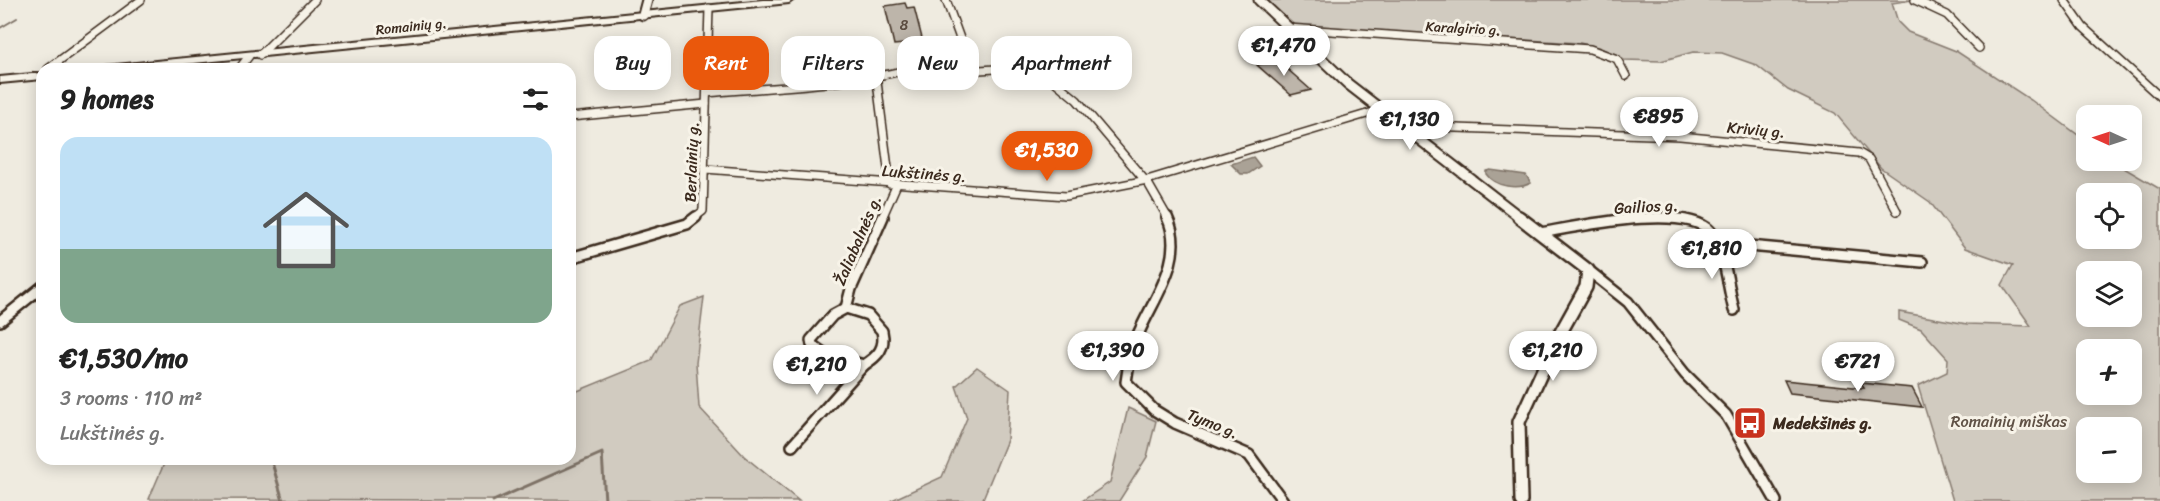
<!DOCTYPE html>
<meta charset="utf-8">
<style>
body{margin:0;font-family:Sriracha,sans-serif;background:#f2f2f2;color:#222;height:100vh;display:flex;flex-direction:column;font-size:22px;white-space:nowrap}
*{box-sizing:border-box;margin:0}
p{font-size:20px;color:#767676}
.icon{flex:none;width:33px;height:33px;fill:none;stroke:currentColor;stroke-width:2;stroke-linecap:round;stroke-linejoin:round}
.map{position:relative;flex:1;overflow:hidden}
.side{position:absolute;left:36px;top:63px;width:540px;height:402px;display:flex;flex-direction:column;background:#fff;border-radius:18px;box-shadow:0 3px 15px #0003}
.side>*{flex:none}
.banner{position:absolute;left:594px;top:36px;width:570px;height:54px;display:flex;gap:12px}
.needle{width:39px;rotate:273deg}
.tools{position:absolute;left:2076px;top:105px;display:grid;gap:12px}
.tools a{display:grid;place-items:center;width:66px;height:66px;border-radius:12px;background:#fff;box-shadow:0 3px 15px #0003;font-size:30px}
.price{position:absolute;translate:-50% -51px;padding:0 14px;border-radius:21px;background:#fff;color:#222;font-size:20px;line-height:39px;filter:drop-shadow(0 2px 3px #0008)}
.price::after{content:'';position:absolute;left:50%;top:36px;width:18px;height:14px;margin-left:-9px;background:inherit;clip-path:polygon(0 0,100% 0,50% 100%)}
.price.selected{background:#ea580c;color:#fff}
ul{padding:0;list-style:none}
li{display:grid;align-content:center;gap:12px;height:318px;padding:0 24px}
li+li{border-top:2px solid #e0e0e0}
li span{display:grid;place-items:center;height:186px;border-radius:18px;color:#555}
li>.icon{margin-inline-start:auto}
span .icon{width:108px;height:108px;fill:#fffc;stroke-width:1}
li b{font-size:26px}
h2{display:flex;justify-content:space-between;align-items:center;height:72px;padding:0 24px;font-size:26px}
.tag{padding:0 21px;border-radius:18px;background:#fff;box-shadow:0 3px 15px #0003;font-size:21px;line-height:54px}
.tag.selected{background:#ea580c;color:#fff}
.map>svg:first-child{display:block}
</style>
<div class="map">
<svg width="2160" height="501" viewBox="0 0 2160 501">
<rect width="100%" height="100%" fill="#efebe0"/>
<filter id="ink" filterUnits="userSpaceOnUse"><feTurbulence type="fractalNoise" baseFrequency=".0167" numOctaves="2"/><feDisplacementMap in="SourceGraphic" scale="12" xChannelSelector="R" yChannelSelector="G"/><feConvolveMatrix kernelMatrix="1 2 1 2 8 2 1 2 1" color-interpolation-filters="sRGB"/></filter>
<g filter="url(#ink)">
<g fill="#d1cbc0" stroke="#867a6f" stroke-width="1.5" fill-rule="evenodd">
<path d="M1267 0H1912L1892 3 1898 22 1908 32 1956 51 2031 100 2086 141V160L2112 161 2160 189V501H1953L1918 386 1947 372 1948 359 1921 329 1899 320V312L1967 324 2031 326 2002 285 2013 265 1965 248 1930 202 1881 168 1835 113 1788 90 1756 65 1722 53 1693 52 1661 61 1624 60 1601 48 1580 43 1291 27ZM2086 194H2132V238H2086ZM2086 272H2132V316H2086ZM2086 350H2132V394H2086ZM2086 428H2132V472H2086Z"/>
<polygon points="704,297 696,363 699,407 744,456 799,501 149,499 166,459 570,459 570,394 651,361 680,306"/>
<polygon points="977,367 1010,390 1007,440 982,501 890,501 942,477 967,418 956,386"/>
<polygon points="1128,408 1156,421 1147,457 1119,501 1082,501 1110,482"/>
</g>
<g fill="#aaa296" stroke="#7e7266" stroke-width="1.5">
<polygon points="1253,157 1260,166 1248,174 1241,174 1231,164"/>
<path d="M1490 170 1526 175 1531 183C1518 190 1495 187 1486 174V171Z"/>
</g>
<g fill="none" stroke-linecap="round" stroke-linejoin="round">
<polyline stroke="#7e7266" stroke-width="2" points="0,28 17,18"/>
<g stroke="#7e7266" stroke-width="3">
<polyline points="271,459 283,501"/>
<polyline points="493,501 602,453 605,501"/>
</g>
</g>
<g fill="#bdb5aa" stroke="#3b2a1e" stroke-width="1.5">
<polygon points="905,3 907,8 914,7 923,42 894,45 885,6"/>
<polygon points="1278,59 1288,67 1285,67 1311,90 1291,95 1257,65"/>
<polygon points="1784,380 1864,388 1861,383 1912,388 1922,407 1790,393"/>
</g>
<g fill="none" stroke-linecap="round" stroke-linejoin="round">
<defs>
<g id="minor-far1">
<polyline points="1915,0 1947,15 1979,48"/>
<polyline points="2064,0 2083,27 2160,97"/>
<polyline points="1288,28 1590,49 1617,59 1626,76"/>
<polyline points="260,55 315,0"/>
<polyline points="954,56 967,67 979,70 1047,66 1053,80 1077,100 1149,185 1168,218"/>
<polyline points="48,69 141,0"/>
<polyline points="239,69 249,56"/>
<polyline points="876,74 890,184"/>
<path d="M707 93C780 86 897 85 960 50L962 44 946 0"/>
<polyline points="570,117 706,104"/>
<polyline points="1400,126 1680,136 1859,153 1869,159 1897,211"/>
<polyline points="705,169 1066,196 1147,180 1380,110"/>
<polyline points="694,218 703,211 709,8"/>
<polyline points="882,218 897,184"/>
</g>
<g id="minor">
<path d="M1167 217C1187 259 1152 300 1137 337 1131 352 1128 366 1126 382L1154 410 1175 423 1249 455 1283 501"/>
<path d="M1540 233C1576 227 1684 203 1710 231 1725 247 1728 289 1734 310"/>
<polyline points="1716,243 1922,262"/>
<polyline points="570,258 687,224 696,217"/>
<polyline points="1588,270 1628,302 1685,374 1726,415 1776,501"/>
<path d="M846 308 868 315 882 331C886 348 878 356 864 365L826 355 812 345 811 340 833 315Z"/>
<polyline points="846,308 851,289 883,217"/>
<polyline points="0,321 42,287"/>
<polyline points="792,446 864,365"/>
</g>
<g id="tertiary-far1">
<polyline points="1259,0 1348,84 1521,218"/>
<polyline points="643,15 647,0"/>
</g>
<polyline id="tertiary" points="1519,217 1588,270 1586,287 1556,341 1519,422 1521,501"/>
<g id="secondary">
<polygon points="763,0 793,0 789,3 135,69 101,69 106,66"/>
<polygon points="42,73 42,79 0,83 0,77"/>
</g>
</defs>
<use href="#minor-far1" stroke="#3b2a1e" stroke-width="10"/>
<use href="#minor" stroke="#3b2a1e" stroke-width="14"/>
<use href="#tertiary-far1" stroke="#3b2a1e" stroke-width="13"/>
<use href="#tertiary" stroke="#3b2a1e" stroke-width="16"/>
<use href="#secondary" stroke="#3b2a1e" stroke-width="4"/>
<use href="#minor-far1" stroke="#f7f3e8" stroke-width="7"/>
<use href="#minor" stroke="#f7f3e8" stroke-width="9"/>
<use href="#tertiary-far1" stroke="#f7f3e8" stroke-width="9"/>
<use href="#tertiary" stroke="#f7f3e8" stroke-width="11"/>
<use href="#secondary" fill="#f7f3e8" fill-rule="evenodd"/>
</g>
</g>
<defs>
<symbol id="bus-square" viewBox="-11 -11 22 22"><rect x="-9" y="-9" width="18" height="18" rx="4" fill="#c8321e" stroke="#f7f3e8"/><path d="M-5-6H5V4H4V6H2V4H-2V6H-4V4H-5ZM-3.5-4V0h7V-4ZM-3.5 1.2v1.5H-2V1.2ZM2 1.2v1.5H3.5V1.2Z" fill="#fff"/></symbol>
</defs>
<g fill-rule="evenodd">
<use href="#bus-square" x="1731" y="404" width="38" height="38"/>
</g>
<g text-anchor="middle" stroke-width="6" stroke-linejoin="round" paint-order="stroke">
<g font-size="14" fill="#5c4d41">
<text x="904" y="30">8</text>
</g>
<g font-size="14" fill="#3b2a1e" stroke="#f7f3e8">
<text transform="translate(411 26) rotate(-6)" y="5">Romainių g.</text>
<text transform="translate(1463 28) rotate(3)" y="5">Karalgirio g.</text>
</g>
<g font-size="16" fill="#3b2a1e" stroke="#f7f3e8">
<text transform="translate(1756 129) rotate(5)" y="6">Krivių g.</text>
<text transform="translate(691 162) rotate(-88)" y="6">Berlainių g.</text>
<text transform="translate(924 173) rotate(4)" y="6">Lukštinės g.</text>
<text transform="translate(1646 206) rotate(-3)" y="6">Gailios g.</text>
<text transform="translate(857 240) rotate(-67)" y="6">Žaliabalnės g.</text>
<text transform="translate(1213 423) rotate(22)" y="6">Tymo g.</text>
</g>
<g font-size="16" fill="#605246" stroke="#f7f3e8">
<text x="2009" y="427">Romainių miškas</text>
</g>
<g font-size="16" font-weight="bold" fill="#3b2a1e" stroke="#f7f3e8" text-anchor="start">
<text x="1773" y="429">Medekšinės g.</text>
</g>
</g>
</svg>
<div class="tools">
<a><svg class="needle" viewBox="-14 -14 28 28"><path d="M0-13l5 13h-10z" fill="#e53935"/><path d="M0 13l5-13h-10z" fill="#767676"/></svg></a>
<a><svg class="icon" aria-label="locate" viewBox="0 0 24 24"><circle cx="12" cy="12" r="6"/><path d="M12 2v4M12 18v4M2 12h4M18 12h4"/></svg></a>
<a><svg class="icon" aria-label="layers" viewBox="0 0 24 24"><path d="M12 4l9 5-9 5-9-5zM3 14l9 5 9-5"/></svg></a>
<a>+</a>
<a>−</a>
</div>
<b class="price" style="left:1284px;top:77px">€1,470</b>
<b class="price" style="left:1659px;top:148px">€895</b>
<b class="price" style="left:1410px;top:151px">€1,130</b>
<b class="price selected" style="left:1047px;top:182px">€1,530</b>
<b class="price" style="left:1712px;top:280px">€1,810</b>
<b class="price" style="left:1113px;top:382px">€1,390</b>
<b class="price" style="left:1553px;top:382px">€1,210</b>
<b class="price" style="left:1858px;top:393px">€721</b>
<b class="price" style="left:817px;top:396px">€1,210</b>
<div class="banner">
<a class="tag">Buy</a>
<a class="tag selected">Rent</a>
<a class="tag">Filters</a>
<a class="tag">New</a>
<a class="tag">Apartment</a>
</div>
<section class="side">
<h2>9 homes<svg class="icon" aria-label="filters" viewBox="0 0 24 24"><path d="M4 7h16M4 17h16"/><circle cx="9" cy="7" r="2"/><circle cx="15" cy="17" r="2"/></svg></h2>
<ul>
<li><span style="background:linear-gradient(#bfe0f5 60%,#7fa58c 0)"><svg class="icon" aria-label="home" viewBox="0 0 24 24"><path d="M3 11l9-7 9 7M6 9v11h12V9"/></svg></span><div><b>€1,530/mo</b><p>3 rooms · 110 m²</p><p>Lukštinės g.</p></div></li>
</ul>
</section>
</div>
